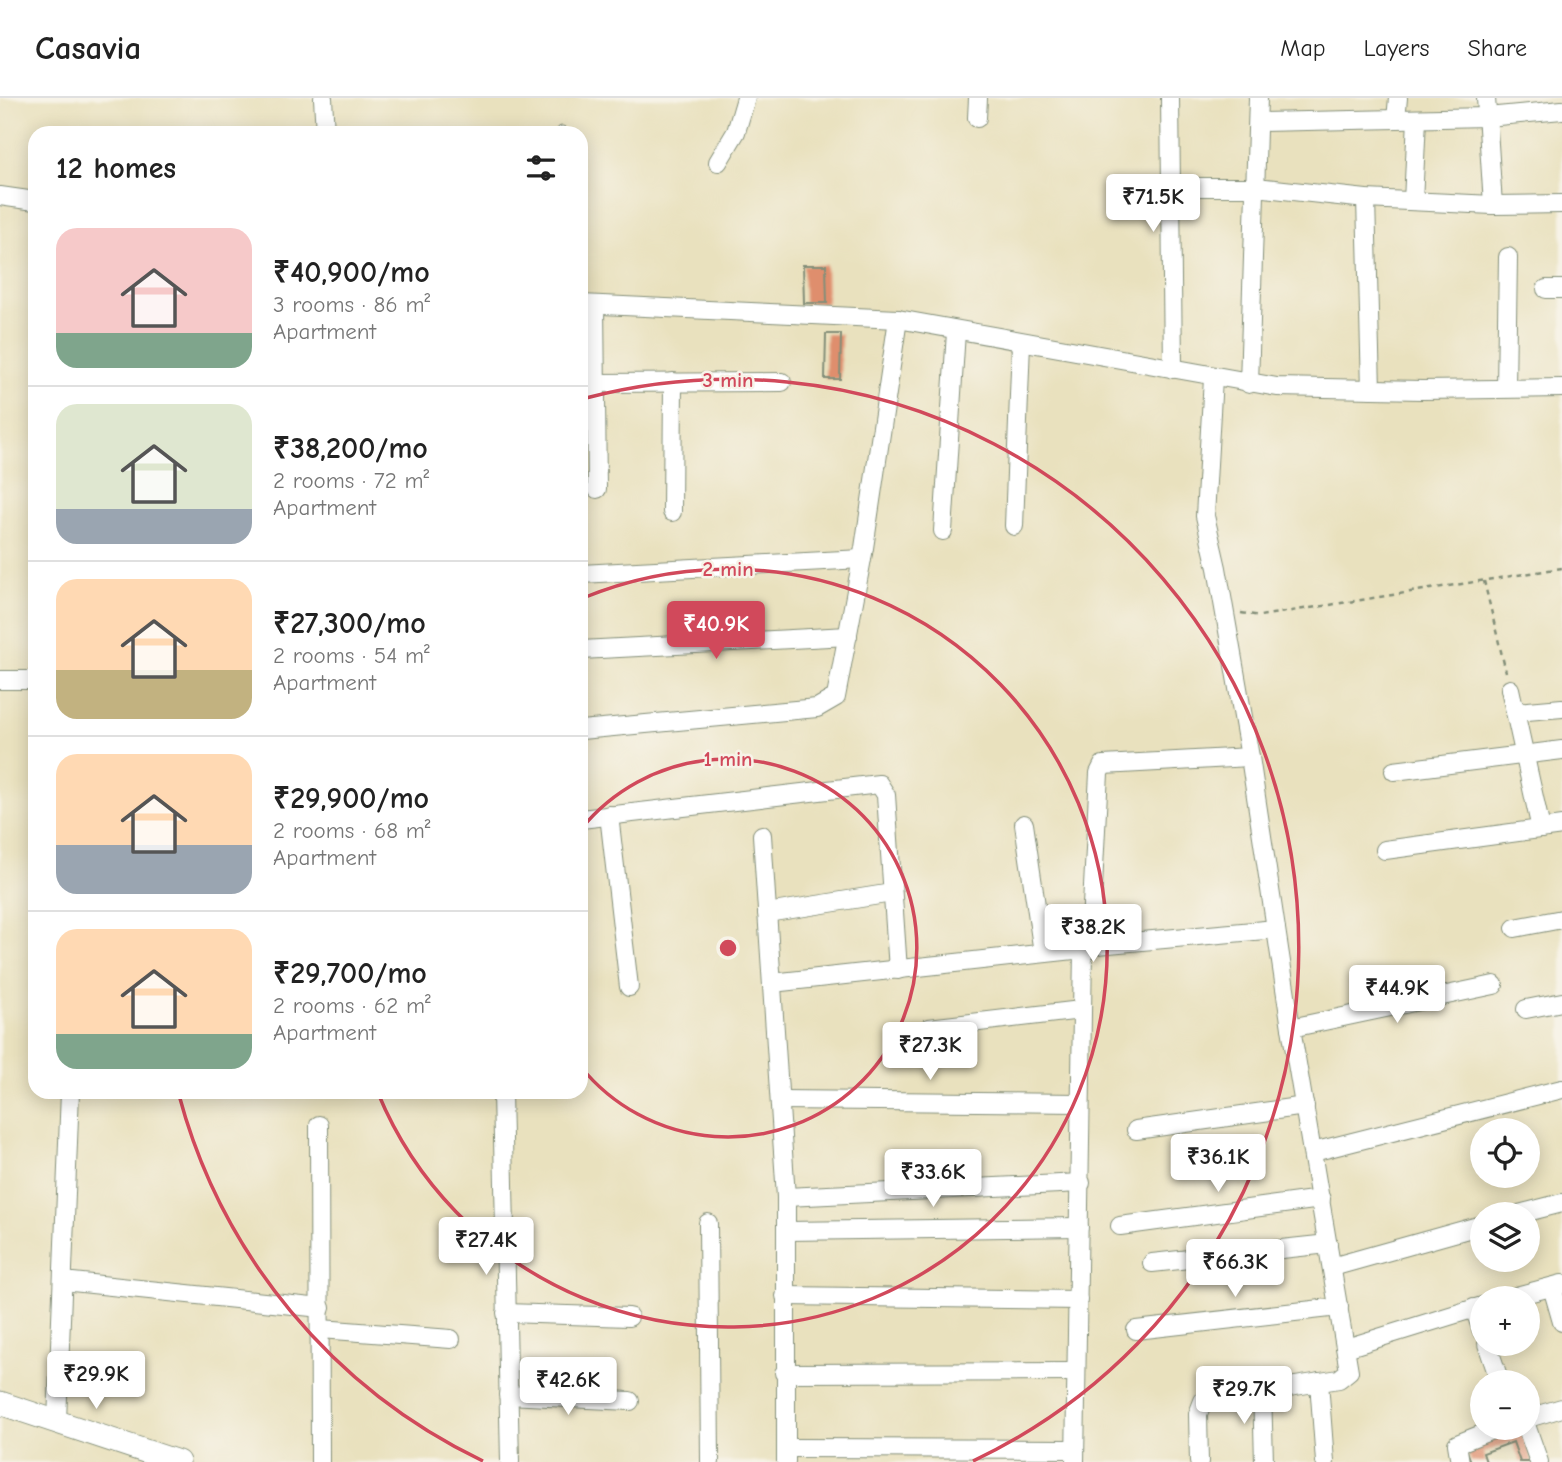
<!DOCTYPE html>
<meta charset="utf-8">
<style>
body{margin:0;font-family:"Comic Neue",sans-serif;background:#f2f2f2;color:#222;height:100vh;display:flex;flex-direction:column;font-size:26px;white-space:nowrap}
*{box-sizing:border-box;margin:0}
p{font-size:23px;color:#767676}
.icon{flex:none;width:38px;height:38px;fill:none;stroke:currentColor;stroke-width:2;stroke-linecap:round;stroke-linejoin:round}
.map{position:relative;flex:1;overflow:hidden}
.panel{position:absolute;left:28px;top:28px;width:560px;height:973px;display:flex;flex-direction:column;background:#fff;border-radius:21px;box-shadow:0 4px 18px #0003}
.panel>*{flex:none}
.buttons{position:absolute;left:1470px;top:1020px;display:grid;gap:14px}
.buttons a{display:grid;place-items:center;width:70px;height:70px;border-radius:50%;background:#fff;box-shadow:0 4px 18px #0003;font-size:35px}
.price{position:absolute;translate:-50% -60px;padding:0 16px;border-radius:7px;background:#fff;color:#222;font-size:23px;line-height:46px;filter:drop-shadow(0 2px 4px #0008)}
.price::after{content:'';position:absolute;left:50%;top:42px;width:21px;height:16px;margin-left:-10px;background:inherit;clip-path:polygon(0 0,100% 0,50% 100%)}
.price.selected{background:#d1495b;color:#fff}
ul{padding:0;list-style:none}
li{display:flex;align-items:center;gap:21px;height:175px;padding:0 28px}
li+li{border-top:2px solid #e0e0e0}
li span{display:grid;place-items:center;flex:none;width:196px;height:140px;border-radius:21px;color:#555}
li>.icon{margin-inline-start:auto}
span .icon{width:84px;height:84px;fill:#fffc;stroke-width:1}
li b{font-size:30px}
h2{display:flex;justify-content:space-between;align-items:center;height:84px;padding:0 28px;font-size:30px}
header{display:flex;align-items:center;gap:42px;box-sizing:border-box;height:98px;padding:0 35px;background:#fff;border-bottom:2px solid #e0e0e0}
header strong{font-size:33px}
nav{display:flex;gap:38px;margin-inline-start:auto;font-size:24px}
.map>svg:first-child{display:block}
</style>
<header>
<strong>Casavia</strong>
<nav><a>Map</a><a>Layers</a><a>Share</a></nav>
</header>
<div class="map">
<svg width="1562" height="1364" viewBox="0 0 1562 1364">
<rect width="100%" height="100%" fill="#f7f3e8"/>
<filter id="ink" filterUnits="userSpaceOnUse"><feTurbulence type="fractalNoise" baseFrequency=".0143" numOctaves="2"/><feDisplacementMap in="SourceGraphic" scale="14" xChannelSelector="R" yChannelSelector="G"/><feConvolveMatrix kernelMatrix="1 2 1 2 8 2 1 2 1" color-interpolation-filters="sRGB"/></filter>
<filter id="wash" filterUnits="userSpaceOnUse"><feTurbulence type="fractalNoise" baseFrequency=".00686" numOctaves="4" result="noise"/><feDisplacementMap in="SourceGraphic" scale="28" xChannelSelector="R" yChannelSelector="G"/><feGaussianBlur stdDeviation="1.57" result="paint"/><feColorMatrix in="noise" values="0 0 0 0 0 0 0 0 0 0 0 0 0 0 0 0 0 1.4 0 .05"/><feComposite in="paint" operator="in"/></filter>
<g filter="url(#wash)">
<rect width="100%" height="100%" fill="#e9e1be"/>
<g id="blocks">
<g fill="#df8e6d">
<polygon points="803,167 826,167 827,205 804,205"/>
<polygon points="826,236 841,236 840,281 825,281"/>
<polygon points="1510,1330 1521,1330 1533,1364 1520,1364 1513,1344 1483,1355 1486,1364 1471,1364 1465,1347"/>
</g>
</g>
</g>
<g filter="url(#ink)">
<use href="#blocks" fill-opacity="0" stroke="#848f79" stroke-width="2"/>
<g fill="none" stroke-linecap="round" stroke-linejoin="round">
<defs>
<polyline id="service" points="561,35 562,33"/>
<g id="minor">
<polyline points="323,0 325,35"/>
<polyline points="1170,0 1173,271"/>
<polyline points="1486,0 1493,107"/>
<polyline points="977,20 978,0"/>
<polyline points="1396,21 1398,0"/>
<polyline points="1258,24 1487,19 1562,12"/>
<polyline points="718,64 736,34 746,0"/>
<polyline points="1172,89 1256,89 1366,101 1493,107 1562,106"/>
<polyline points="0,98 35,103"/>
<polyline points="1366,101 1371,291"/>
<polyline points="1413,103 1417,21"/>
<polyline points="1546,191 1562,191"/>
<polyline points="581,206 898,221 1277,289 1422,292 1562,290"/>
<polyline points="595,207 597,391"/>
<polyline points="596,285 782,284"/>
<polyline points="1249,286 1258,0"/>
<polyline points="1506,290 1508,159"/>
<polyline points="672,414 673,284"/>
<polyline points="1014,428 1021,245"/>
<polyline points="943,433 956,234"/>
<polyline points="581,476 862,461"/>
<polyline points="581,552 848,538"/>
<polyline points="0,582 35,582"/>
<polyline points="1510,591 1541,731"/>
<polyline points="1515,614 1562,610"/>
<polyline points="581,632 817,610 836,599 864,450 898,221"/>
<polyline points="1394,673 1562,652"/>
<polyline points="609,717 629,889"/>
<polyline points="581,721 879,686 886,697 898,872"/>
<polyline points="1024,726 1043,855"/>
<polyline points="762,737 786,1099 786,1364"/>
<polyline points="1385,752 1562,728"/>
<polyline points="767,815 892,795"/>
<polyline points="1515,830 1562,821"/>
<polyline points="1086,848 1276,831"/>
<polyline points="772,885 1083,851 1090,845 1099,675 1103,667 1250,659"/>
<polyline points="1526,911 1562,904"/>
<polyline points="929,930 1081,912"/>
<polyline points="1291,930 1494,887"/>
<polyline points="502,994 510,1364"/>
<polyline points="780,1002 1079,1005"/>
<polyline points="319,1027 320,1364"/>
<polyline points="1136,1032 1305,1008"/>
<polyline points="1313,1054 1562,991"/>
<polyline points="786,1099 1081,1085"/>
<polyline points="1519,1116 1562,1105"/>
<polyline points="708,1125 710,1364"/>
<polyline points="1120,1128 1321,1101"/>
<polyline points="787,1133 1079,1129"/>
<polyline points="1152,1165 1328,1146"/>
<polyline points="1332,1169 1482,1127"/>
<polyline points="63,1183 321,1210"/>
<polyline points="1552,1189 1562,1224"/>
<polyline points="785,1198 1078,1202"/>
<polyline points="1509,1200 1562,1186"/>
<polyline points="1474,1210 1482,1233"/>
<polyline points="506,1215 629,1219"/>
<polyline points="321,1231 451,1241"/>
<polyline points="1136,1232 1339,1209"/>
<polyline points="1487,1246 1500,1284"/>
<polyline points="1346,1250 1482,1208"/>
<polyline points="784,1275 1076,1274"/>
<polyline points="1319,1284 1325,1364"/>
<polyline points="1262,1291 1264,1364"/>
<polyline points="508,1297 630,1303"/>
<polyline points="1528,1320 1562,1310"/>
<polyline points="57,1323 70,994"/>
<polyline points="1527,1330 1539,1364"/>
<polyline points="786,1350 1075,1351"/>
<polyline points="1075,1364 1083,851"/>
<polyline points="1199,1364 1198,1316 1203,1303 1339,1281 1349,1273 1291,930 1250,659 1217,470 1205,418 1213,280"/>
<polyline points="1460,1364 1457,1346 1497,1330"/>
</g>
<polyline id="tertiary" points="0,1305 178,1364"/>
</defs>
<use href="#service" stroke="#848f79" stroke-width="11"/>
<use href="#minor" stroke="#848f79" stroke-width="20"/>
<use href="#tertiary" stroke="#848f79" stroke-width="25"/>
<g stroke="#848f79" stroke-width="2.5" stroke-dasharray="5 5" stroke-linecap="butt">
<polyline points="1484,483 1506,574"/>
<polyline points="1241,515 1260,518 1562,470"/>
</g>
<use href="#service" stroke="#fff" stroke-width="9"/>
<use href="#minor" stroke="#fff" stroke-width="18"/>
<use href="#tertiary" stroke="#fff" stroke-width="23"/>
</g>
</g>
<g fill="none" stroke="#d1495b" stroke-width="3.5">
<path d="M581 731A189 189 0 1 1 581 969"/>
<path d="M583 500A379 379 0 1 1 378 995"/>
<path d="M483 1363A568 568 0 0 1 179 997M586 300A568 568 0 0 1 973 1363"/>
</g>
<circle cx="728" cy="850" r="10" fill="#d1495b" stroke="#f7f3e8" stroke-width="3.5"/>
<g font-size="21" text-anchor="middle" font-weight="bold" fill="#d1495b" stroke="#f7f3e8" stroke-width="5" stroke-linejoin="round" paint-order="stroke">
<text x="728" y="289">3 min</text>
<text x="728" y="478">2 min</text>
<text x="728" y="668">1 min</text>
</g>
</svg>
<div class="buttons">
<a><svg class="icon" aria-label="locate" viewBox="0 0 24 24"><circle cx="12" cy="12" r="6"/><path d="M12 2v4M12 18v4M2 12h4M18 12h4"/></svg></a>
<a><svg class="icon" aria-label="layers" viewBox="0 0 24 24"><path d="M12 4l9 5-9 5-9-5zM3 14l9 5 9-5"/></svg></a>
<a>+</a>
<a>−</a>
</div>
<b class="price" style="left:1153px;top:136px">₹71.5K</b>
<b class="price selected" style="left:716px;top:563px">₹40.9K</b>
<b class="price" style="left:1093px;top:866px">₹38.2K</b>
<b class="price" style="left:1397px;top:927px">₹44.9K</b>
<b class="price" style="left:930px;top:984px">₹27.3K</b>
<b class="price" style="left:1218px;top:1096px">₹36.1K</b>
<b class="price" style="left:933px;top:1111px">₹33.6K</b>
<b class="price" style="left:486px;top:1179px">₹27.4K</b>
<b class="price" style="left:1235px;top:1201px">₹66.3K</b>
<b class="price" style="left:96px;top:1313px">₹29.9K</b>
<b class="price" style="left:568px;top:1319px">₹42.6K</b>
<b class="price" style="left:1244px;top:1328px">₹29.7K</b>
<section class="panel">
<h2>12 homes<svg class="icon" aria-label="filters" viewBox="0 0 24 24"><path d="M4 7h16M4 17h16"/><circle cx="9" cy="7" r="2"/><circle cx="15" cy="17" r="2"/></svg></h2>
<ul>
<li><span style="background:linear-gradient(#f6c9c9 75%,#7fa58c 0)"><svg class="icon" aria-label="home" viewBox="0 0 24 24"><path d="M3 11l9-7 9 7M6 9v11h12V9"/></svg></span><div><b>₹40,900/mo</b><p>3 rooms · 86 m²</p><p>Apartment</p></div></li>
<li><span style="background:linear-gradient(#dfe7d0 75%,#9aa5b1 0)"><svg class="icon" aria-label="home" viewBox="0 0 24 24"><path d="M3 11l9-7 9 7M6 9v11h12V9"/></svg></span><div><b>₹38,200/mo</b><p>2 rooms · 72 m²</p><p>Apartment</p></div></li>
<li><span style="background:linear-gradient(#ffd9b3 65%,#c2b280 0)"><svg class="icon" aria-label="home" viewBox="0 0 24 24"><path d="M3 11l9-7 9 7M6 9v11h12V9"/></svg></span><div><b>₹27,300/mo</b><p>2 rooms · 54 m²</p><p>Apartment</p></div></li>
<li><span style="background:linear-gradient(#ffd9b3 65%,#9aa5b1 0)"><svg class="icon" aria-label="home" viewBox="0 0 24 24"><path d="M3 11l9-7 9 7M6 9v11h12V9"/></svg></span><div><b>₹29,900/mo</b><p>2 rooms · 68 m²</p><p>Apartment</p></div></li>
<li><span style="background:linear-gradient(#ffd9b3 75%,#7fa58c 0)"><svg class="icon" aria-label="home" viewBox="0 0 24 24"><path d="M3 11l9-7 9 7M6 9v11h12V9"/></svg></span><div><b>₹29,700/mo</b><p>2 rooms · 62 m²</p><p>Apartment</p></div></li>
</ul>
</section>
</div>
